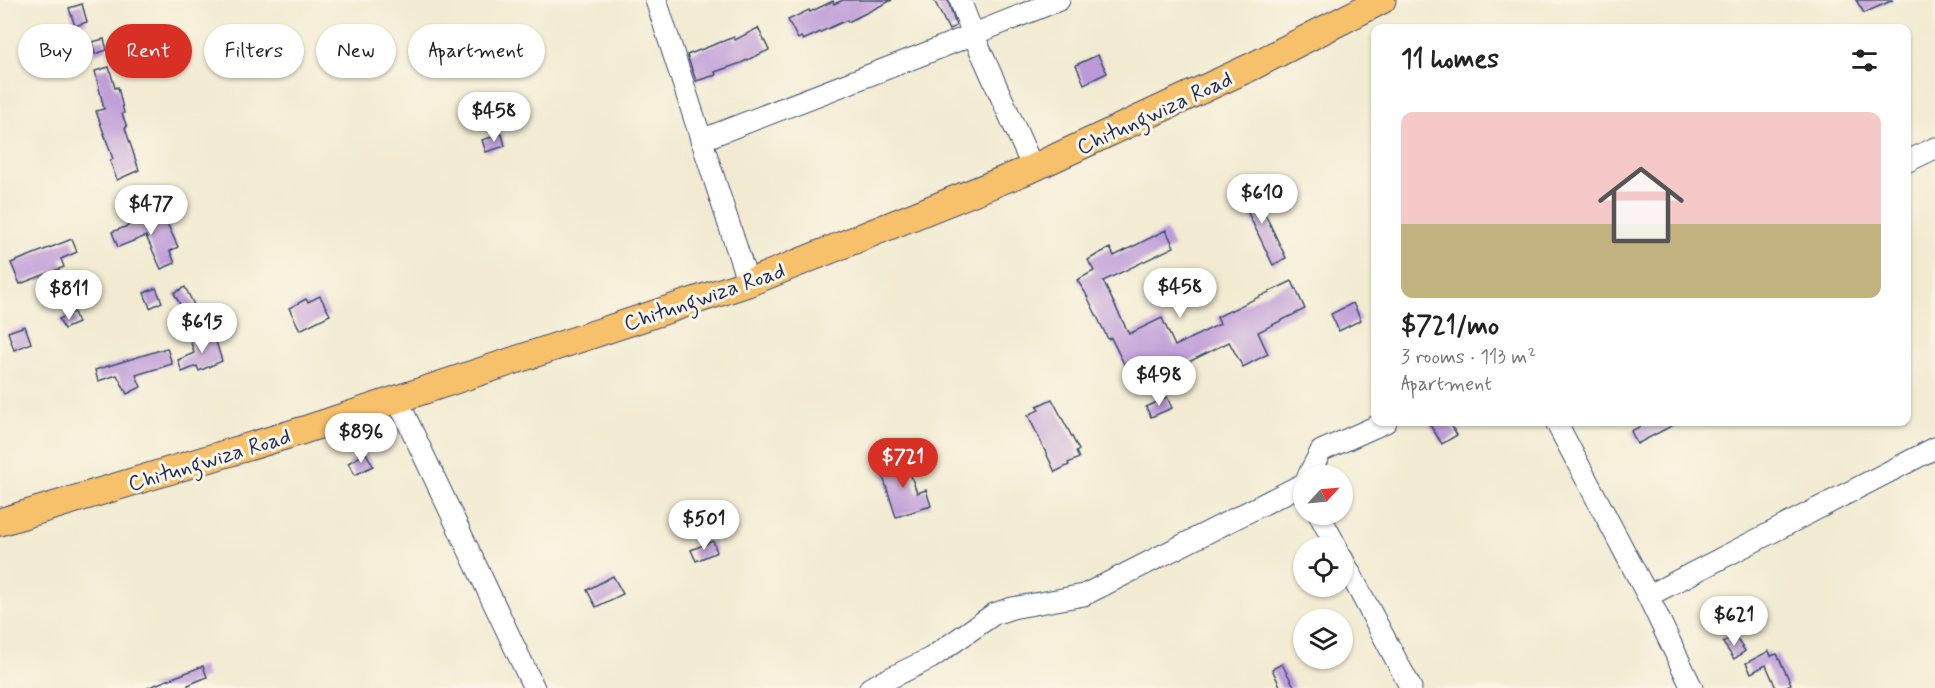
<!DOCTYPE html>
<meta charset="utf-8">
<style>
body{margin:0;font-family:Mynerve,sans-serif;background:#f6f6f6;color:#222;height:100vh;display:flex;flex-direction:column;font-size:22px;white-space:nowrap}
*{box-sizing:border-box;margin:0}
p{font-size:20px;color:#767676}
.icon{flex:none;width:33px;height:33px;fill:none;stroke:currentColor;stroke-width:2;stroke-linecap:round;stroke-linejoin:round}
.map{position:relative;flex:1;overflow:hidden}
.drawer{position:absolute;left:1371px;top:24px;width:540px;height:402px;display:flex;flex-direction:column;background:#fff;border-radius:12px;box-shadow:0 2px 4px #0004}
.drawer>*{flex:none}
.guide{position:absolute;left:18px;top:24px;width:570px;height:54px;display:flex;gap:12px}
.needle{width:39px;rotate:64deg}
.tools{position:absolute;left:1293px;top:465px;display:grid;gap:12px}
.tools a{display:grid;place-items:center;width:60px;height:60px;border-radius:50%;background:#fff;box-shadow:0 2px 4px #0004;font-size:30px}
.price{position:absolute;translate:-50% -51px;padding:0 14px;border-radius:21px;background:#fff;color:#222;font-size:20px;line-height:39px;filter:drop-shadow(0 2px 3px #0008)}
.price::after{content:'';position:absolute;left:50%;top:36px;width:18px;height:14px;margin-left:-9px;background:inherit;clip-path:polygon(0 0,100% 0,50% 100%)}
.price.selected{background:#d93025;color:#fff}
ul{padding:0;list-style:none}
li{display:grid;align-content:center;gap:12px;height:318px;padding:0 30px}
li span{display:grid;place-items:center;height:186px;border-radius:12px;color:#555}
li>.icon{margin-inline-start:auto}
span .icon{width:108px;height:108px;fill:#fffc;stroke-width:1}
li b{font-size:26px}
h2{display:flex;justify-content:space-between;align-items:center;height:72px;padding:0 30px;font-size:26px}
.pill{padding:0 21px;border-radius:27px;background:#fff;box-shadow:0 2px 4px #0004;font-size:21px;line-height:54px}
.pill.selected{background:#d93025;color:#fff}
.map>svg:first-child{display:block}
</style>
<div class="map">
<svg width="1935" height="688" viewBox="0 0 1935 688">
<rect width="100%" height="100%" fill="#fcf5e5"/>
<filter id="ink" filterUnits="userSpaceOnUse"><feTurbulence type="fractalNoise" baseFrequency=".0167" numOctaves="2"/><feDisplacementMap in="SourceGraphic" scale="12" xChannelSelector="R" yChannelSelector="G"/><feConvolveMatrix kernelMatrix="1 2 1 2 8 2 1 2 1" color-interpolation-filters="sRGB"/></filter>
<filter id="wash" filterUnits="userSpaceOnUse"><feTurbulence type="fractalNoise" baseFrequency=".008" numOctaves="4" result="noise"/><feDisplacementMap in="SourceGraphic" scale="24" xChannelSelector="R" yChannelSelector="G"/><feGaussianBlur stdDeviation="1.35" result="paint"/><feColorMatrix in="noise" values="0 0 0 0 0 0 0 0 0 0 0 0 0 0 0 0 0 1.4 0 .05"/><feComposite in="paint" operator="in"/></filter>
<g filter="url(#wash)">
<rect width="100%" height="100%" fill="#f2ebd2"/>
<g id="blocks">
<g fill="#bc99d8">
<polygon points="843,0 892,0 848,22 847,20 803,40 801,37 798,39 788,20 809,10 810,12 833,1 834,4"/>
<polygon points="934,0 948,0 956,26 949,30"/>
<polygon points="1856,0 1893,0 1864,13"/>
<polygon points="82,4 87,22 75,26 69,8"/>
<polygon points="758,28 769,50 741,63 715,72 716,75 696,81 687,55 734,37 735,40"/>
<polygon points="104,39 107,50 95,54 92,42"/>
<polygon points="1098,55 1107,73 1084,84 1076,65"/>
<polygon points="109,67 115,88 118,87 124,113 122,114 127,127 125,128 139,170 117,180 110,161 113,159 96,111 104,109 95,71"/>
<polygon points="502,134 505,146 486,152 482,140"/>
<polygon points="1249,185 1252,192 1254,191 1286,258 1273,265 1237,190"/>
<polygon points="163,208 169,223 167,223 178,247 170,251 175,263 161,269 146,236 118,247 112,232 148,218 147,214"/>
<polygon points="1166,230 1174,247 1103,281 1129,334 1162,318 1175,346 1220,324 1217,317 1292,281 1305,309 1258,332 1268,354 1243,367 1229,342 1136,388 1111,338 1108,339 1085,292 1077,280 1094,271 1088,260 1098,254 1110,248 1114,256"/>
<polygon points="72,239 77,252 61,259 64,267 20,284 11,263"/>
<polygon points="185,287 195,307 184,312 174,293"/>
<polygon points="156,288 162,302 150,308 144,293"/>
<polygon points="320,296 330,315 300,330 289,308 306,299 308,302"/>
<polygon points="1353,303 1361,320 1339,331 1331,314"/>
<polygon points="74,312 78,323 64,329 59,319"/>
<polygon points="25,326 31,343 14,350 8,332"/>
<polygon points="213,332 222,361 199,371 197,366 182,372 178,360 194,353 190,339"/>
<polygon points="167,348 172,364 136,375 141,387 127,394 117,375 98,381 95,370"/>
<polygon points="1167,397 1172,408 1151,417 1146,407"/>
<polygon points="1052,399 1079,450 1076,452 1079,458 1068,463 1069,465 1055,472 1028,415 1039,410 1037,406"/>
<polygon points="1428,422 1449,422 1457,435 1442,444"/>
<polygon points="1649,422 1679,422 1637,444 1631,431"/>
<polygon points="366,453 373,466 355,475 348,463"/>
<polygon points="905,458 917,493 926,490 931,506 896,517 880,467"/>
<polygon points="713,541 717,552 696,561 691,550"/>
<polygon points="613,576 623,594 596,607 587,590"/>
<polygon points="1734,635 1745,651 1734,659 1723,643"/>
<polygon points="1769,651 1771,656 1777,654 1791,684 1783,688 1776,688 1766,665 1751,673 1746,663"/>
<polygon points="1282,664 1295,688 1281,688 1272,669"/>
<polygon points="203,666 207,677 188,685 189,688 147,688"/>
</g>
</g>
</g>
<g filter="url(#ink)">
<use href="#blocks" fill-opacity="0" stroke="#3b4b6f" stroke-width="1.5"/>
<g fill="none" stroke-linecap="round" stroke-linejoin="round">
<defs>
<g id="minor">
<polyline points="656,0 748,283"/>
<polyline points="960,0 973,34 1033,168"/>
<polyline points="701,140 924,54 1059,0"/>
<polyline points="1906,162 1935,148"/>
<polyline points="397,399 534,688"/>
<polyline points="1556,422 1648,596 1692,688"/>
<polyline points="1308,476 1321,451 1386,422"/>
<polyline points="1319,514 1337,548"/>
<polyline points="1342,558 1411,688"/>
<polyline points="1648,596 1935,448"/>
<polyline points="870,688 931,658 994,614 1012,608 1084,595 1303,484"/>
</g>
<polyline id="major" points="0,522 304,430 748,283 1033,168 1253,66 1382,0"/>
</defs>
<use href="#minor" stroke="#3b4b6f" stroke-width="23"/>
<use href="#major" stroke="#3b4b6f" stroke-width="29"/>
<use href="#minor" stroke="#fff" stroke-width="21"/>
<use href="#major" stroke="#f7c06b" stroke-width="27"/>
</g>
</g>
<g text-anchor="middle" stroke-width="6" stroke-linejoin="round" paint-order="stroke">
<g font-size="22" fill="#1b2f5e" stroke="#fcf5e5">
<text transform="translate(1154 112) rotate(-25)" y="8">Chitungwiza Road</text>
<text transform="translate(704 296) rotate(-19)" y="8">Chitungwiza Road</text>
<text transform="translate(209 459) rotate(-17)" y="8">Chitungwiza Road</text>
</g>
</g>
</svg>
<div class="tools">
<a><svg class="needle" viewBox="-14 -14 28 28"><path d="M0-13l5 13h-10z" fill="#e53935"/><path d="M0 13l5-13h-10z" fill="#767676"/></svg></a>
<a><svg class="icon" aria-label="locate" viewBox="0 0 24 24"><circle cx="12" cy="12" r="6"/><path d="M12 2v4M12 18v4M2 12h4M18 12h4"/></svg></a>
<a><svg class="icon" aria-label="layers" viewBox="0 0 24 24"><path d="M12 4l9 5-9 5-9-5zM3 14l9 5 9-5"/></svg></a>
</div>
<b class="price" style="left:494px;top:143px">$458</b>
<b class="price" style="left:1262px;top:225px">$610</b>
<b class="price" style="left:151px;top:236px">$477</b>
<b class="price" style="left:1180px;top:319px">$458</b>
<b class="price" style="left:69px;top:321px">$811</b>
<b class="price" style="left:202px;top:354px">$615</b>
<b class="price" style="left:1159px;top:407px">$498</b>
<b class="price" style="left:361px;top:464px">$896</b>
<b class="price selected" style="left:903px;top:489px">$721</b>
<b class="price" style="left:704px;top:551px">$501</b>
<b class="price" style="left:1734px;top:647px">$621</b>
<div class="guide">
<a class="pill">Buy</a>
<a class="pill selected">Rent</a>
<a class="pill">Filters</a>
<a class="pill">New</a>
<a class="pill">Apartment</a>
</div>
<section class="drawer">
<h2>11 homes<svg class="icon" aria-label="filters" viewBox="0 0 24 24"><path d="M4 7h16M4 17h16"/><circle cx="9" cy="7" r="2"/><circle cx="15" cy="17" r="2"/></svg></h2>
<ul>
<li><span style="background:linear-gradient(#f6c9c9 60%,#c2b280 0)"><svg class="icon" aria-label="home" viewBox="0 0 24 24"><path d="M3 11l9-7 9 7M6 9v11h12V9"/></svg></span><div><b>$721/mo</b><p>3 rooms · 113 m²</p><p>Apartment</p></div></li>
</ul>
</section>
</div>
